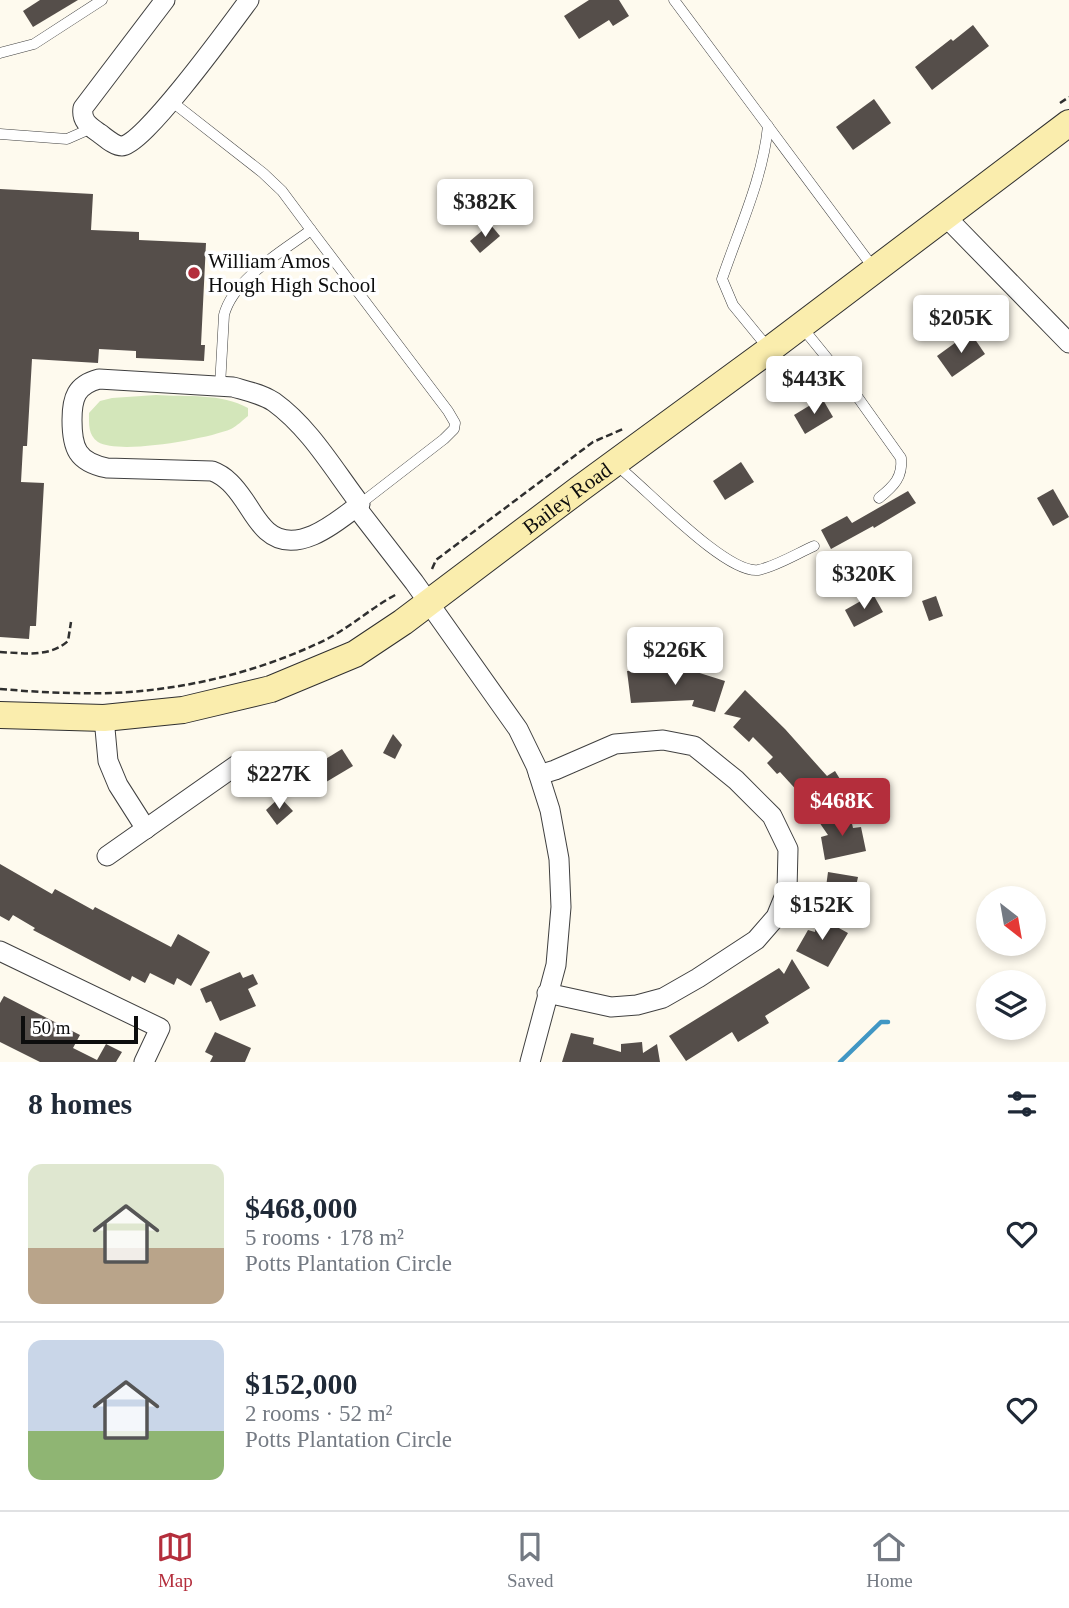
<!DOCTYPE html>
<meta charset="utf-8">
<style>
body{margin:0;font-family:Georgia,serif;background:#f2f2f3;color:#1f2937;height:100vh;display:flex;flex-direction:column;font-size:26px;white-space:nowrap}
*{box-sizing:border-box;margin:0}
p{font-size:23px;color:#747a83}
.icon{flex:none;width:38px;height:38px;fill:none;stroke:currentColor;stroke-width:2;stroke-linecap:round;stroke-linejoin:round}
.map{position:relative;height:1062px;overflow:hidden}
.details{display:flex;flex-direction:column;background:#fff;flex:1}
.details>*{flex:none}
.needle{width:46px;rotate:149deg}
.controls{position:absolute;left:976px;top:886px;display:grid;gap:14px}
.controls a{display:grid;place-items:center;width:70px;height:70px;border-radius:50%;background:#fff;box-shadow:0 4px 10px #0003;font-size:35px}
.scale{position:absolute;left:21px;bottom:18px;width:117px;box-sizing:border-box;padding-left:7px;border:4px solid #0d0d0d;border-top:0;font-size:19px;line-height:24px;white-space:nowrap;color:#0d0d0d;-webkit-text-stroke:5px #fff;paint-order:stroke}
.price{position:absolute;translate:-50% -60px;padding:0 16px;border-radius:7px;background:#fff;color:#222;font-size:23px;line-height:46px;filter:drop-shadow(0 2px 4px #0008)}
.price::after{content:'';position:absolute;left:50%;top:42px;width:21px;height:16px;margin-left:-10px;background:inherit;clip-path:polygon(0 0,100% 0,50% 100%)}
.price.current{background:#b42e3c;color:#fff}
ul{padding:0;list-style:none}
li{display:flex;align-items:center;gap:21px;height:175px;padding:0 28px}
li+li{border-top:2px solid #e0e1e3}
li span{display:grid;place-items:center;flex:none;width:196px;height:140px;border-radius:14px;color:#555}
li>.icon{margin-inline-start:auto}
span .icon{width:84px;height:84px;fill:#fffc;stroke-width:1}
li b{font-size:30px}
h2{display:flex;justify-content:space-between;align-items:center;height:84px;padding:0 28px;font-size:30px}
.tabs{display:flex;justify-content:space-around;align-items:center;height:98px;border-top:2px solid #e0e1e3;background:#fff;font-size:19px;color:#747a83}
.tabs a{display:grid;justify-items:center;gap:4px}
.tabs .current{color:#b42e3c}
.map>svg:first-child{display:block}
</style>
<div class="map">
<svg width="1069" height="1062" viewBox="0 0 1069 1062">
<rect width="100%" height="100%" fill="#fefaee"/>
<path fill="#d3e6ba" d="M156 395C185 397 222 393 248 408V416C243 420 237 426 231 429 207 439 119 455 98 442 88 435 89 424 89 413L100 401 112 398Z"/>
<g fill="none" stroke-linecap="round" stroke-linejoin="round">
<polyline stroke="#4197c4" stroke-width="4.5" points="840,1062 881,1022 888,1022"/>
</g>
<g fill="#554e4a">
<polygon points="40,0 78,0 33,27 23,11"/>
<polygon points="589,0 619,0 629,16 613,26 609,20 579,39 564,16"/>
<polygon points="973,25 989,46 932,90 915,67 951,39 953,41"/>
<polygon points="874,99 891,123 853,150 836,127"/>
<polygon points="0,189 93,194 91,230 139,232 139,240 206,243 201,345 205,345 204,361 136,358 136,351 99,349 98,363 32,359 27,446 23,446 21,482 44,483 36,626 30,626 29,639 0,637"/>
<polygon points="490,224 500,236 480,253 470,241"/>
<polygon points="970,332 985,354 952,377 937,356"/>
<polygon points="822,398 833,417 805,434 794,415"/>
<polygon points="741,462 754,482 725,500 713,481"/>
<polygon points="1053,489 1069,517 1053,526 1037,498"/>
<polygon points="908,491 916,503 874,528 873,526 831,549 821,530 847,516 852,523"/>
<polygon points="873,594 883,612 854,627 845,610"/>
<polygon points="936,596 943,616 929,621 922,601"/>
<polygon points="687,669 725,681 715,712 692,706 694,700 631,703 627,671"/>
<polygon points="745,690 785,729 827,776 835,771 848,792 814,814 810,807 806,809 797,797 801,795 780,772 777,774 767,763 773,757 753,737 749,742 733,727 741,718 724,714"/>
<polygon points="393,734 402,745 395,759 383,753"/>
<polygon points="342,749 353,766 311,791 301,774"/>
<polygon points="280,797 293,811 277,825 266,810"/>
<polygon points="850,815 853,828 861,827 866,851 825,860 821,837 828,835 819,822"/>
<polygon points="0,864 52,894 55,889 93,910 95,907 171,947 178,934 210,952 191,986 177,978 174,985 150,973 145,983 132,976 130,981 33,930 35,928 13,915 9,921 0,916"/>
<polygon points="828,872 858,877 855,891 864,891 861,915 818,909 820,886 826,887"/>
<polygon points="817,916 848,933 828,967 796,951 808,930 815,932"/>
<polygon points="792,959 810,988 765,1016 769,1023 738,1042 732,1032 686,1061 669,1036 779,968 784,974"/>
<polygon points="240,972 243,978 253,974 258,984 248,989 256,1006 220,1021 211,1001 206,1003 200,989"/>
<polygon points="4,996 80,1035 73,1048 97,1060 106,1044 122,1052 116,1062 40,1062 0,1042 0,1003"/>
<polygon points="215,1032 251,1048 245,1062 210,1062 213,1056 205,1052"/>
<polygon points="571,1033 594,1038 593,1044 621,1052 621,1044 642,1042 643,1053 657,1044 660,1062 562,1062"/>
</g>
<g fill="none" stroke-linecap="round" stroke-linejoin="round">
<defs>
<g id="lane">
<polyline points="674,0 875,270"/>
<polyline points="0,53 34,44 102,0"/>
<polyline points="171,101 263,173 282,191 311,230"/>
<path d="M768 126C763 178 739 229 722 279L733 305 769 349"/>
<polyline points="0,134 67,139 92,128"/>
<path d="M801 326 849 385 901 458C903 477 894 486 879 498"/>
<path d="M220 386 224 315C233 279 283 251 311 230L448 411 455 423 454 429 444 439 360 504"/>
<path d="M615 464C643 485 725 574 758 570 775 567 798 553 814 546"/>
</g>
<g id="street">
<path d="M165 0 83 108C81 121 89 126 99 133 105 137 114 146 122 146 143 146 232 23 249 0"/>
<polyline points="946,217 1069,343"/>
<path d="M99 379 233 387C247 391 262 394 274 402 310 428 334 470 360 504 337 522 296 557 267 531 257 522 251 510 244 500 235 487 226 476 212 471L107 468C77 462 72 448 72 420 72 398 76 385 99 379Z"/>
<polyline points="356,507 414,582 518,729 536,766 550,810 559,859 561,907 556,965 530,1062"/>
<polyline points="104,718 108,761 118,785 146,829"/>
<polyline points="539,775 555,770 615,744 663,740 694,746 736,780 772,816 788,849 787,890 776,917 756,940 698,978 663,998 637,1005 611,1007 547,993"/>
<polyline points="107,856 241,762"/>
<polyline points="0,951 160,1028 144,1062"/>
</g>
<g id="secondary">
<path id="s1" d="M0 715 104 718 183 710 271 689 355 654 403 622 578 490 769 350 1069 123"/>
</g>
</defs>
<use href="#lane" stroke="#404040" stroke-width="11"/>
<use href="#street" stroke="#404040" stroke-width="21"/>
<use href="#secondary" stroke="#2f2f2f" stroke-width="28"/>
<g stroke="#2f2f2f" stroke-width="2.5" stroke-dasharray="7 3.5" stroke-linecap="butt">
<polyline points="1060,103 1069,97"/>
<polyline points="432,569 436,560 593,442 623,429"/>
<path d="M0 652C23 653 49 658 68 641L71 622"/>
<path d="M0 689C25 691 50 693 75 693 159 696 249 677 325 640 351 627 372 607 397 594"/>
</g>
<use href="#lane" stroke="#fff" stroke-width="10"/>
<use href="#street" stroke="#fff" stroke-width="19"/>
<use href="#secondary" stroke="#faedad" stroke-width="26"/>
</g>
<circle fill="#b42e3c" stroke="#fff" stroke-width="2.5" cx="194" cy="273" r="7"/>
<g text-anchor="middle" stroke-width="7" stroke-linejoin="round" paint-order="stroke">
<g font-size="21" fill="#0d0d0d" stroke="#fff" text-anchor="start">
<text x="208" y="268">William Amos<tspan x="208" dy="24">Hough High School</tspan></text>
</g>
<g font-size="21" fill="#0d0d0d" stroke="#fff">
<text dy="7" stroke="none"><textPath href="#s1" startOffset="628">Bailey Road</textPath></text>
</g>
</g>
</svg>
<div class="controls">
<a><svg class="needle" viewBox="-14 -14 28 28"><path d="M0-13l5 13h-10z" fill="#e53935"/><path d="M0 13l5-13h-10z" fill="#747a83"/></svg></a>
<a><svg class="icon" aria-label="layers" viewBox="0 0 24 24"><path d="M12 4l9 5-9 5-9-5zM3 14l9 5 9-5"/></svg></a>
</div>
<div class="scale">50 m</div>
<b class="price" style="left:485px;top:239px">$382K</b>
<b class="price" style="left:961px;top:355px">$205K</b>
<b class="price" style="left:814px;top:416px">$443K</b>
<b class="price" style="left:864px;top:611px">$320K</b>
<b class="price" style="left:675px;top:687px">$226K</b>
<b class="price" style="left:279px;top:811px">$227K</b>
<b class="price current" style="left:842px;top:838px">$468K</b>
<b class="price" style="left:822px;top:942px">$152K</b>
</div>
<section class="details">
<h2>8 homes<svg class="icon" aria-label="filters" viewBox="0 0 24 24"><path d="M4 7h16M4 17h16"/><circle cx="9" cy="7" r="2"/><circle cx="15" cy="17" r="2"/></svg></h2>
<ul>
<li><span style="background:linear-gradient(#dfe7d0 60%,#b9a48a 0)"><svg class="icon" aria-label="home" viewBox="0 0 24 24"><path d="M3 11l9-7 9 7M6 9v11h12V9"/></svg></span><div><b>$468,000</b><p>5 rooms · 178 m²</p><p>Potts Plantation Circle</p></div><svg class="icon" aria-label="heart" viewBox="0 0 24 24"><path d="M12 20l-8-8c-3-5 5-10 8-4 3-6 11-1 8 4z"/></svg></li>
<li><span style="background:linear-gradient(#c9d6e8 65%,#8fb573 0)"><svg class="icon" aria-label="home" viewBox="0 0 24 24"><path d="M3 11l9-7 9 7M6 9v11h12V9"/></svg></span><div><b>$152,000</b><p>2 rooms · 52 m²</p><p>Potts Plantation Circle</p></div><svg class="icon" aria-label="heart" viewBox="0 0 24 24"><path d="M12 20l-8-8c-3-5 5-10 8-4 3-6 11-1 8 4z"/></svg></li>
</ul>
</section>
<nav class="tabs">
<a class="current"><svg class="icon" aria-label="map" viewBox="0 0 24 24"><path d="M3 6l6-2 6 2 6-2v14l-6 2-6-2-6 2zM9 4v14M15 6v14"/></svg>Map</a>
<a><svg class="icon" aria-label="saved" viewBox="0 0 24 24"><path d="M7 4h10v16l-5-4-5 4z"/></svg>Saved</a>
<a><svg class="icon" aria-label="home" viewBox="0 0 24 24"><path d="M3 11l9-7 9 7M6 9v11h12V9"/></svg>Home</a>
</nav>
